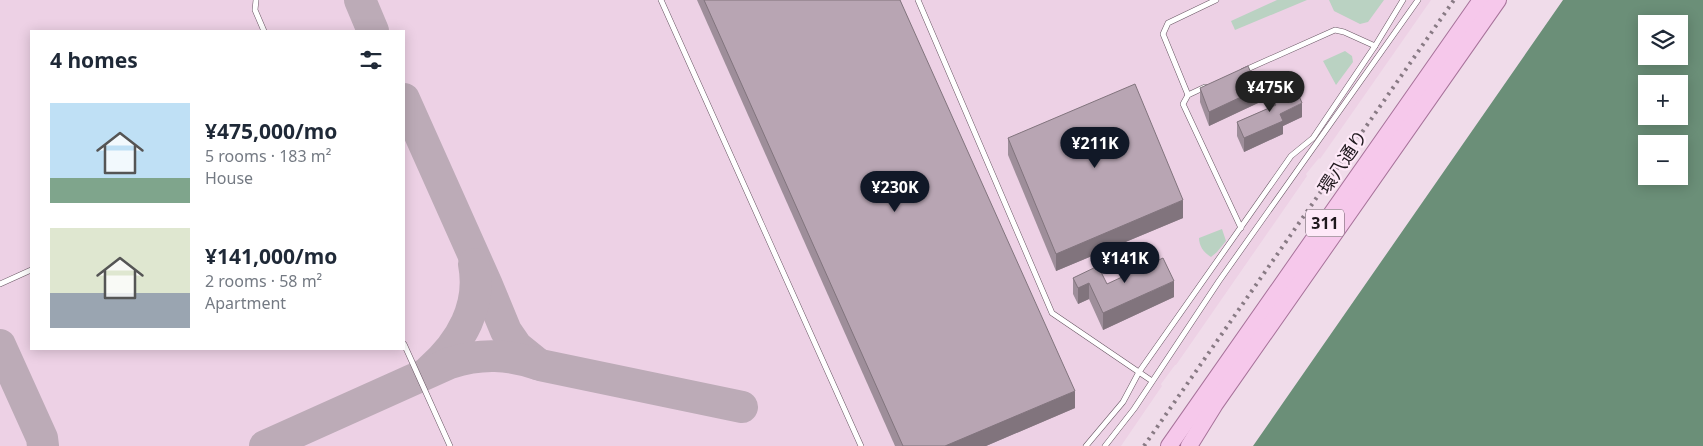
<!DOCTYPE html>
<meta charset="utf-8">
<style>
body{margin:0;font-family:"Noto Sans","Noto Sans JP",sans-serif;background:#f2f2f3;color:#1f2937;height:100vh;display:flex;flex-direction:column;font-size:19px;white-space:nowrap}
*{box-sizing:border-box;margin:0}
p{font-size:16px;color:#747a83}
.icon{flex:none;width:28px;height:28px;fill:none;stroke:currentColor;stroke-width:2;stroke-linecap:round;stroke-linejoin:round}
.map{position:relative;flex:1;overflow:hidden}
.drawer{position:absolute;left:30px;top:30px;width:375px;height:320px;display:flex;flex-direction:column;background:#fff;border-radius:0px;box-shadow:0 2px 12px #0003}
.drawer>*{flex:none}
.buttons{position:absolute;left:1638px;top:15px;display:grid;gap:10px}
.buttons a{display:grid;place-items:center;width:50px;height:50px;border-radius:0px;background:#fff;box-shadow:0 2px 12px #0003;font-size:25px}
.price{position:absolute;translate:-50% -42px;padding:0 11px;border-radius:18px;background:#111827;color:#fff;font-size:16px;line-height:32px;filter:drop-shadow(0 1px 2px #0008)}
.price::after{content:'';position:absolute;left:50%;top:30px;width:15px;height:11px;margin-left:-8px;background:inherit;clip-path:polygon(0 0,100% 0,50% 100%)}
.price.on{background:#222;color:#fff}
ul{padding:0;list-style:none}
li{display:flex;align-items:center;gap:15px;height:125px;padding:0 20px}
li span{display:grid;place-items:center;flex:none;width:140px;height:100px;border-radius:0px;color:#555}
li>.icon{margin-inline-start:auto}
span .icon{width:60px;height:60px;fill:#fffc;stroke-width:1}
li b{font-size:21px}
h2{display:flex;justify-content:space-between;align-items:center;height:60px;padding:0 20px;font-size:21px}
.map>svg:first-child{display:block}
</style>
<div class="map">
<svg width="1703" height="446" viewBox="0 0 1703 446">
<rect width="100%" height="100%" fill="#f0dcea"/>
<path fill="#edd1e5" fill-rule="evenodd" d="M0 0H1431L1320 159 1319 158 1306 174 1307 176 1176 365H1175L1161 384 1162 386 1121 446H0ZM31 31H404V349H31Z"/>
<g fill="#bad2c2">
<polygon points="1277,0 1307,0 1235,30 1231,21"/>
<polygon points="1329,0 1384,0 1368,22 1360,24 1334,11"/>
<polygon points="1345,51 1352,56 1353,62 1336,85 1323,61"/>
<path d="M1222 229 1226 241 1217 252 1211 257C1204 253 1199 246 1199 238Z"/>
</g>
<path fill="#6b8f78" fill-rule="evenodd" d="M1563 0H1703V446H1253ZM1646 24H1679V56H1646ZM1646 84H1679V116H1646ZM1646 144H1679V176H1646Z"/>
<g fill="none" stroke-linecap="round" stroke-linejoin="round">
<g stroke="#bcabb7" stroke-width="32">
<polyline points="360,0 373,31"/>
<polyline points="404,99 487,285 506,331 517,347 538,364"/>
<polyline points="0,345 42,438 43,446"/>
<path d="M430 370C461 343 482 306 474 264"/>
<path d="M265 446 450 363C481 353 509 354 540 365L742 407"/>
</g>
<defs>
<g id="service">
<polyline points="256,0 255,10 264,31"/>
<polyline points="661,0 861,446"/>
<polyline points="918,0 1052,313 1152,381"/>
<polyline points="1243,71 1335,30 1344,32 1375,46"/>
<polyline points="1205,87 1188,95 1183,104 1241,228"/>
<polyline points="1188,95 1163,34 1168,23 1216,0"/>
<polyline points="0,284 31,270"/>
<polyline points="404,344 450,446"/>
<polyline points="1086,446 1123,402 1139,372 1291,156 1313,138 1375,46 1403,0"/>
<polyline points="1105,446 1134,409 1219,281 1418,0"/>
</g>
<g id="primary">
<polyline points="1169,446 1481,0"/>
<polyline points="1189,446 1215,404 1498,0"/>
</g>
</defs>
<use href="#service" stroke="#685663" stroke-width="6"/>
<use href="#primary" stroke="#a7739a" stroke-width="18"/>
<use href="#service" stroke="#fff" stroke-width="5"/>
<use href="#primary" stroke="#f6c8eb" stroke-width="16"/>
<polyline stroke="#887a84" stroke-width="4" stroke-dasharray="2.5 5" stroke-linecap="butt" points="1144,446 1454,0"/>
</g>
<g fill="#9e8e9a">
<polygon points="697,0 900,0 1075,408 986,446 895,446"/>
<polygon points="1200,88 1258,103 1209,126 1200,102"/>
<polygon points="1271,98 1302,117 1283,126 1283,134 1244,152 1237,136 1237,122 1271,107"/>
<polygon points="1008,138 1183,218 1056,271 1008,155"/>
<polygon points="1073,278 1107,284 1174,297 1103,330 1089,299 1078,304 1073,294"/>
</g>
<g fill="#81747d">
<polygon points="1258,89 1258,103 1209,126 1209,112"/>
<polygon points="1302,103 1302,117 1283,126 1283,134 1244,152 1244,138 1280,114"/>
<polygon points="1183,200 1183,218 1056,271 1056,254"/>
<polygon points="1174,281 1174,297 1103,330 1103,313"/>
<polygon points="1089,283 1089,299 1078,304 1078,288"/>
<polygon points="1075,391 1075,408 986,446 945,446"/>
</g>
<g fill="#b8a5b3" stroke="#81747d">
<polygon points="704,0 900,0 1075,391 945,446 903,446"/>
<polygon points="1248,66 1258,89 1209,112 1200,88"/>
<polygon points="1135,84 1183,200 1056,254 1008,138"/>
<polygon points="1295,86 1302,103 1280,114 1283,121 1244,138 1237,122 1276,105 1271,98"/>
<polygon points="1163,258 1174,281 1103,313 1089,283 1078,288 1073,278 1098,266 1107,284"/>
</g>
<g text-anchor="middle" stroke-width="4.5" stroke-linejoin="round" paint-order="stroke">
<rect fill="#fee9f8" stroke="#62575f" stroke-width="1" x="1306" y="209.5" width="38" height="27" rx="4"/>
<g font-size="16" font-weight="bold" fill="#1f181d">
<text x="1325" y="229">311</text>
</g>
<g font-size="18" fill="#1f181d" stroke="#fee9f8">
<text transform="translate(1343 162) rotate(-56)" y="6">環八通り</text>
</g>
</g>
</svg>
<div class="buttons">
<a><svg class="icon" aria-label="layers" viewBox="0 0 24 24"><path d="M12 4l9 5-9 5-9-5zM3 14l9 5 9-5"/></svg></a>
<a>+</a>
<a>−</a>
</div>
<b class="price on" style="left:1270px;top:113px">¥475K</b>
<b class="price" style="left:1095px;top:169px">¥211K</b>
<b class="price" style="left:895px;top:213px">¥230K</b>
<b class="price" style="left:1125px;top:284px">¥141K</b>
<section class="drawer">
<h2>4 homes<svg class="icon" aria-label="filters" viewBox="0 0 24 24"><path d="M4 7h16M4 17h16"/><circle cx="9" cy="7" r="2"/><circle cx="15" cy="17" r="2"/></svg></h2>
<ul>
<li><span style="background:linear-gradient(#bfe0f5 75%,#7fa58c 0)"><svg class="icon" aria-label="home" viewBox="0 0 24 24"><path d="M3 11l9-7 9 7M6 9v11h12V9"/></svg></span><div><b>¥475,000/mo</b><p>5 rooms · 183 m²</p><p>House</p></div></li>
<li><span style="background:linear-gradient(#dfe7d0 65%,#9aa5b1 0)"><svg class="icon" aria-label="home" viewBox="0 0 24 24"><path d="M3 11l9-7 9 7M6 9v11h12V9"/></svg></span><div><b>¥141,000/mo</b><p>2 rooms · 58 m²</p><p>Apartment</p></div></li>
</ul>
</section>
</div>
